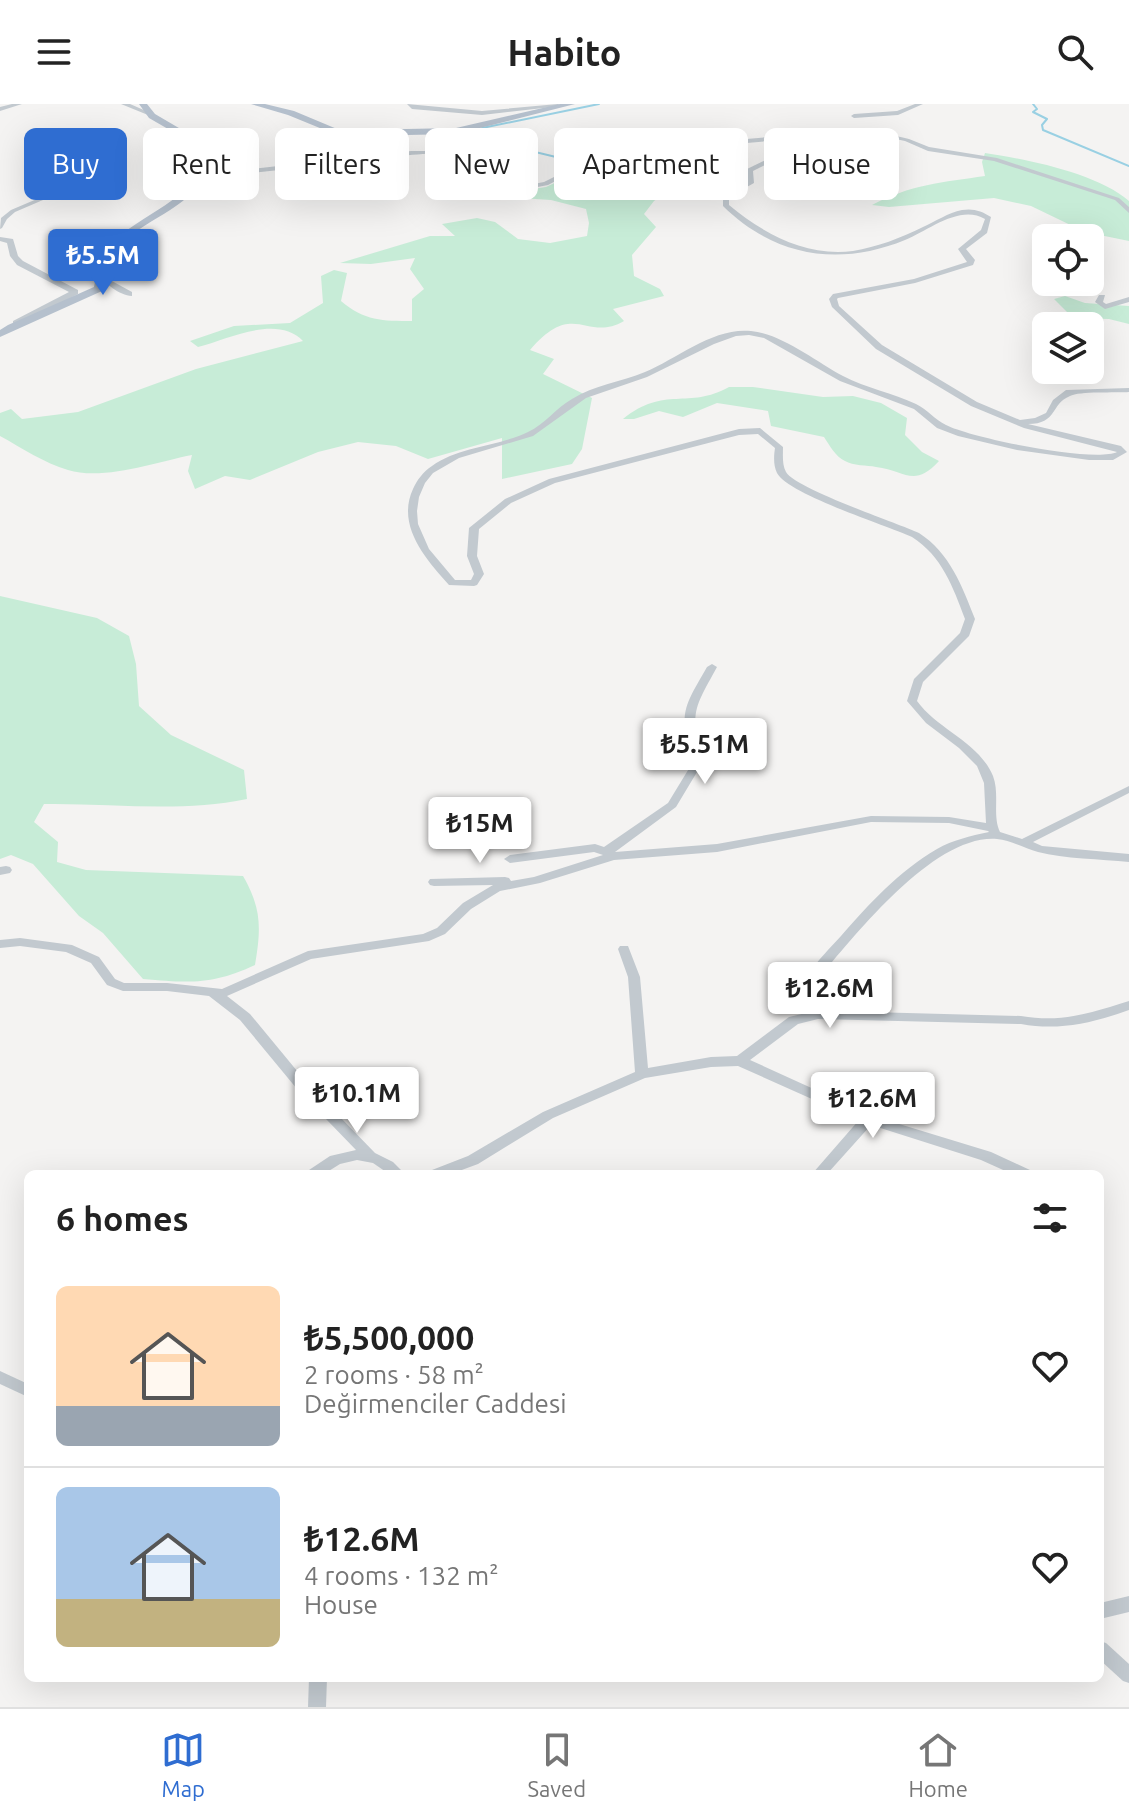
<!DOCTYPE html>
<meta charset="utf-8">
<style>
body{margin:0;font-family:Ubuntu,sans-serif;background:#f6f6f6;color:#222;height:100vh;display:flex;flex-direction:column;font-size:30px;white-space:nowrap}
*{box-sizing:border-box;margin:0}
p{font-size:26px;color:#767676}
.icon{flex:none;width:44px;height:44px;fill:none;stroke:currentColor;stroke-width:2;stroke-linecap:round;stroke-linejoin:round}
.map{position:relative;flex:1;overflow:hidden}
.sheet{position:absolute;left:24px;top:1066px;width:1080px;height:512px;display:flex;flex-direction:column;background:#fff;border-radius:12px;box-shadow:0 8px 32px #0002}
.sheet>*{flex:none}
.hud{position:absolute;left:24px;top:24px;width:1082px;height:72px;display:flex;gap:16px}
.controls{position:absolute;left:1032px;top:120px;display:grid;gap:16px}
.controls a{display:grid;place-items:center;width:72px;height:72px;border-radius:12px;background:#fff;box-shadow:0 8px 32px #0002;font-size:40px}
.price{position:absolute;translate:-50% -68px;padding:0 18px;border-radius:8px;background:#fff;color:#222;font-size:26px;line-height:52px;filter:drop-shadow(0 2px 4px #0008)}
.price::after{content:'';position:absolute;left:50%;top:48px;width:24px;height:18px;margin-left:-12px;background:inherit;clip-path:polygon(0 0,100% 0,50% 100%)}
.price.current{background:#2f6dd1;color:#fff}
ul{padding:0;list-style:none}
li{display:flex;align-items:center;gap:24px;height:200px;padding:0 32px}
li+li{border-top:2px solid #e0e0e0}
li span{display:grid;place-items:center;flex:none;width:224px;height:160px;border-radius:12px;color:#555}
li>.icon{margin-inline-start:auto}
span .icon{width:96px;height:96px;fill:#fffc;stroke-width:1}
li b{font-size:34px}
h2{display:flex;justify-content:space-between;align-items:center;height:96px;padding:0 32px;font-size:34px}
.chip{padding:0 28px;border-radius:12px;background:#fff;box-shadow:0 8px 32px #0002;font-size:28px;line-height:72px}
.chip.current{background:#2f6dd1;color:#fff}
header{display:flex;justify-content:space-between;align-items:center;height:104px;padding:0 32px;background:#fff;font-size:36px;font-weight:700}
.dock{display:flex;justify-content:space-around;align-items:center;height:112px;border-top:2px solid #e0e0e0;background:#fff;font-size:22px;color:#767676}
.dock a{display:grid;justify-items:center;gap:4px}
.dock .current{color:#2f6dd1}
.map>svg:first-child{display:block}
</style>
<header><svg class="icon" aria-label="menu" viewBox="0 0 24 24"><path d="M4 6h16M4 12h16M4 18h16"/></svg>Habito<svg class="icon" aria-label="search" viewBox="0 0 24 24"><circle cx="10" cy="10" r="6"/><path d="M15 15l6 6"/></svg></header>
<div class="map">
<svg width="1129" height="1603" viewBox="0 0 1129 1603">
<rect width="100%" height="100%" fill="#f4f3f2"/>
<g fill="#c7ecd7">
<path d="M985 49C1026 55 1097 69 1129 97V137L1085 128 1031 102 994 94 889 103 872 101C909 81 944 78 985 72L982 58Z"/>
<path d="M591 62 672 84 654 97 644 110 656 123 632 151 634 172 660 185 664 192 613 205 624 217C586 239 574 194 530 246L554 255 543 270 592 294 582 345 572 360 502 375V334L428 355 396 342 358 338 318 348 250 376 225 372 195 385 188 367 192 351C156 358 103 377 68 366 44 359 22 344 0 332V309L11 305 22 315 78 308 196 265 303 237C277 210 229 235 198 243L190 237 234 222 290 219 323 199 321 172 334 166 347 169 341 197C364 217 383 217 412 217V195L424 185 410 165 415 154 371 160 340 159 430 132H455L442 120 477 114 495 118 518 135 550 139 587 132 589 119 586 105 551 96 488 92 546 83Z"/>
<polygon points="1065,192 1085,199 1129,202 1129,220 1109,215 1073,214 1054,195"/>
<path d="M729 283H753L823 293 853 292 881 299 907 314 905 331 922 348 939 357C914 384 906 367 876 363 867 361 853 362 845 357 835 352 830 342 824 333L771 322 768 307 717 299 683 313 659 307 634 315H623C665 281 688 306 729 283Z"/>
<path d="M0 492 97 514 129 532 136 560 139 602 171 631 244 666 247 695C179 709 113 699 44 700L34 718 58 738 57 758 86 766 243 772C262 805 261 825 255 861 212 881 190 879 143 875L103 829 79 812 33 760 11 751 0 755Z"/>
</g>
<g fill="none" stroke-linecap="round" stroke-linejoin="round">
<g stroke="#99d0e3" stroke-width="2">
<polyline points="1033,0 1037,5 1033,8 1047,15 1042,21 1043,26 1129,62"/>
<polyline points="556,53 468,32 482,24 599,0"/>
</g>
<g fill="#c2c9cf" fill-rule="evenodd">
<polygon points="12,0 22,0 0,7 0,3"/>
<polygon points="121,0 130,0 153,10 148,11"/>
<polygon points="407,0 482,7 558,0 561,2 482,11 412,5"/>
<polygon points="915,0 923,0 898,11 854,14 851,12 854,10 897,7"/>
<path d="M456 25 459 27 463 38 504 56 505 64 493 77 495 84 501 86 544 78 588 56 620 46 769 33 846 34 867 25 909 35 929 43 997 54 1119 94 1129 103V109L1115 96 994 57 928 47 905 37 868 29 853 36V41L816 52 779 54 753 67 754 79 729 93V101C764 130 806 153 853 147 877 143 901 134 923 123 936 117 948 109 962 106 973 104 982 107 991 113L987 129 966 145 975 156 973 161 915 179 838 194 837 195 839 202 882 241 977 298 1020 316 1035 314 1046 309 1053 296 1066 286 1129 284V288C1116 289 1079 287 1070 292 1050 300 1058 320 1028 320L1121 342 1127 348 1113 356H1089L1017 346 958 332 937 324 914 305 840 277 764 234 749 231 736 232 714 240 647 273 586 294 533 332 459 354 433 369 425 379 419 393 417 407 418 420 429 445 455 476H471L474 470 467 452 469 424 505 395 549 375 739 325 760 324 783 343C783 351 782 361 786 368 796 385 895 418 919 429 950 449 962 482 975 515L969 532 923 578 917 597C938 626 979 638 993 672 1000 690 992 711 1000 728L1022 735 1129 682V689L1033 738 1042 742 1129 750V758C1101 755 1064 755 1038 748 1024 744 1010 736 997 735 935 730 858 828 822 870L833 893V907L1021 912C1063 919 1090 909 1129 897V906C1093 919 1059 927 1021 920L818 915 798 920 750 956 873 1012 991 1048 1030 1066 1032 1070H1012L981 1056 871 1021 827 1070H812L859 1016 738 962 711 963 645 974 553 1014 478 1060 451 1070H430L432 1066 468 1052 543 1008 635 968 628 873 618 845 620 842H628L640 873 648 964 711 953 737 952 789 913 814 907 821 903V893L809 869C818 856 830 844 841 832 869 800 899 767 937 745 953 736 970 732 989 728L988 727 949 719 871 718 717 748 614 756 540 779 500 787 471 805 445 830 429 837 311 855 227 892 250 910 307 979 375 1049 393 1058 405 1070H389L373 1059 357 1056 340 1060 324 1070H307L309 1066 330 1052 356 1046 297 985 240 916 209 892 167 887H123L107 881 91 859 66 848 20 842 0 844V836L20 834 72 841 99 853 115 875 124 879H167L222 885 308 847 423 830 437 824 463 799 493 781 434 782 430 781 428 778 430 775 505 773 509 774 511 777 534 773 603 751 594 748 510 759 504 755 510 751 595 740 604 743 668 699 696 653C675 612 686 600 707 563L712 560 717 563C697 600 686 612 706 653L676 703 615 748 717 740 871 712 949 713 986 719 984 679 977 662 959 644 926 619 907 597 914 575 960 529 965 515C953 483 942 452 912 433 885 421 788 390 777 369 773 361 774 351 775 344L758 330 739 331 555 379 511 399 479 425 477 452 484 470 477 481 474 482 449 481C426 455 396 422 413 385 417 376 423 368 432 362 460 342 497 343 528 328 545 320 556 304 572 295 594 281 621 278 645 268 678 254 714 223 751 227 782 230 815 257 843 272 866 284 893 289 916 300 927 305 935 316 946 321 971 334 1094 359 1117 348L1024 324 971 302 876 245 832 203 829 195 833 190 914 175 967 158 958 145 981 126 985 115C960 100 929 126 905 136 839 163 775 153 723 102V91L748 77 747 65 776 51 816 48 847 38 769 37 621 50 592 58 548 81 501 90 490 86 487 77 499 64V58L468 45 479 55V57C461 60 463 55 448 51 434 48 409 51 395 53L404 56 395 61 360 62 357 60 360 58 395 57 388 54 233 71 204 65 207 63 233 67 411 47H449L466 55H471L461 45 462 42 457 39 453 27Z"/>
<polygon points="95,63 99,63 106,69 15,108 7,115 2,124 0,125 1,114 11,106 98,69 94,64"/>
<polygon points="0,133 13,135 18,152 23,157 78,186 78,190 19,221 13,221 13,217 69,188 17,161 10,152 7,139 0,137"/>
<path d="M99 167H105L110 176 132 188V192C119 191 105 180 98 169Z"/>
<polygon points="1099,191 1105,191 1103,198 1106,200 1129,193 1129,198 1105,205 1095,198"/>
<polygon points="6,762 10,763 12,766 10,769 0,771 0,763"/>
<polygon points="0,1267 28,1280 28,1293 0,1280"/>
<polygon points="1129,1492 1129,1508 1100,1515 1100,1499"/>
<polygon points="1100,1537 1106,1539 1129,1560 1129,1579 1123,1577 1100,1556"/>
<polygon points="309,1574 327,1574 326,1603 308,1603"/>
</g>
<g fill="#b5c0cd" fill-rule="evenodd">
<path d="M139 0H147L155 10 201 37 211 65C184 110 145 112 116 146 106 159 109 173 102 187L0 233V226L8 221 94 183C96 175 96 166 99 158 114 120 177 107 203 65L194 40 149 14Z"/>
<polygon points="251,0 265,0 294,7 337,25 357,26 456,24 560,0 575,0 456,30 357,32 332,29 288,11"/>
</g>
</g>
</svg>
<div class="controls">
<a><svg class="icon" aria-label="locate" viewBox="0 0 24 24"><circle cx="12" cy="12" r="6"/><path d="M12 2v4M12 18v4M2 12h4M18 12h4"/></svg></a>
<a><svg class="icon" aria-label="layers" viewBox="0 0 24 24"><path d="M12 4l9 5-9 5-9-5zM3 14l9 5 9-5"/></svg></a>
</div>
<b class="price current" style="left:103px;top:193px">₺5.5M</b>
<b class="price" style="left:705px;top:682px">₺5.51M</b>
<b class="price" style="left:480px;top:761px">₺15M</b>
<b class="price" style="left:830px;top:926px">₺12.6M</b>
<b class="price" style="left:357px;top:1031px">₺10.1M</b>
<b class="price" style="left:873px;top:1036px">₺12.6M</b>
<div class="hud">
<a class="chip current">Buy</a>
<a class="chip">Rent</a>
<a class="chip">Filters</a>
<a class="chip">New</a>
<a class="chip">Apartment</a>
<a class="chip">House</a>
</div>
<section class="sheet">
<h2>6 homes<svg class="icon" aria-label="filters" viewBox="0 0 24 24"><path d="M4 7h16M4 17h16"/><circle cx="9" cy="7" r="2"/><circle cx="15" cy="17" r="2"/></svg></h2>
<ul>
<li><span style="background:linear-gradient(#ffd9b3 75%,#9aa5b1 0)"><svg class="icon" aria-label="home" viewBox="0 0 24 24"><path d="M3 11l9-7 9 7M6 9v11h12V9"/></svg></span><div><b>₺5,500,000</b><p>2 rooms · 58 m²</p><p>Değirmenciler Caddesi</p></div><svg class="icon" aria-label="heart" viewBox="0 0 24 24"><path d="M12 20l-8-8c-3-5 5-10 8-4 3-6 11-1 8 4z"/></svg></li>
<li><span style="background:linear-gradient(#a9c7e8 70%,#c2b280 0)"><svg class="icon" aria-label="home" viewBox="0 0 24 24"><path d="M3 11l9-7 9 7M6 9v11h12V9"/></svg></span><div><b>₺12.6M</b><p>4 rooms · 132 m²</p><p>House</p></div><svg class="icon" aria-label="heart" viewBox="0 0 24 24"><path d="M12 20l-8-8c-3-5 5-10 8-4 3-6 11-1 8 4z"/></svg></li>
</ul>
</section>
</div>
<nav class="dock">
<a class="current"><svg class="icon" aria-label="map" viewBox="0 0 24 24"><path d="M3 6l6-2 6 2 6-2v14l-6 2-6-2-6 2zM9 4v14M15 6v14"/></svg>Map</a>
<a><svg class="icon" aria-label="saved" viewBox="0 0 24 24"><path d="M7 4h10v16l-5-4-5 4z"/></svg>Saved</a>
<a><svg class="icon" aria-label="home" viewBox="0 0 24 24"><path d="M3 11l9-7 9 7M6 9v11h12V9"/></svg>Home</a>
</nav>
